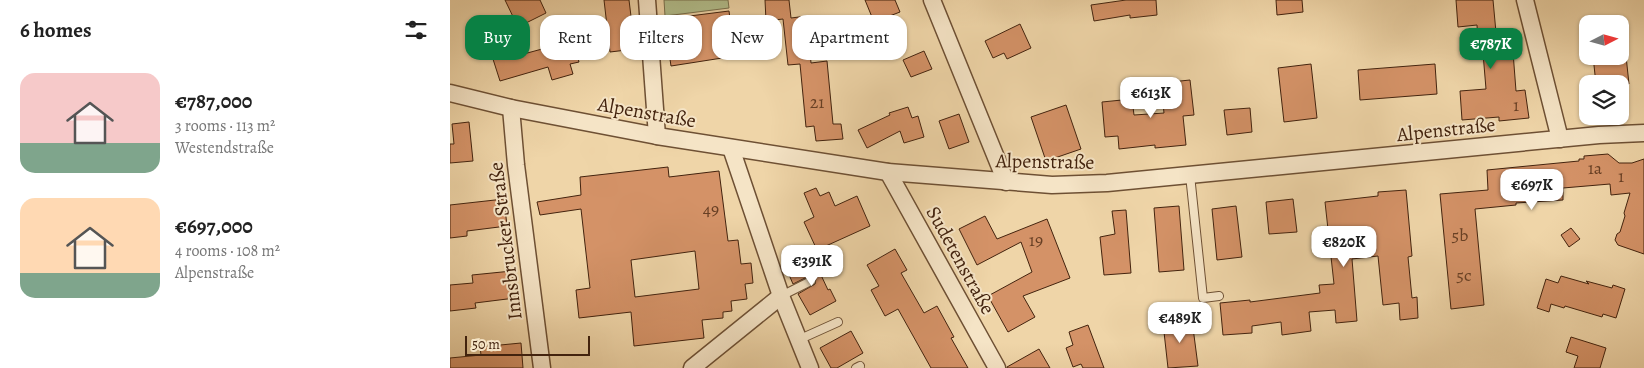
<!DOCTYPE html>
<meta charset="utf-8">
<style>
body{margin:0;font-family:Alegreya,serif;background:#f2f2f2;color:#222;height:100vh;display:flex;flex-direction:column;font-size:19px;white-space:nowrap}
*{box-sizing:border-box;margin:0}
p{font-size:16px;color:#767676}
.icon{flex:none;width:28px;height:28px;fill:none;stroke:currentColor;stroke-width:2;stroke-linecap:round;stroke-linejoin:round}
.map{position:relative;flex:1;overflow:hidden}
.panel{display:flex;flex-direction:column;background:#fff;width:450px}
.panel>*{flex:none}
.banner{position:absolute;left:15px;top:15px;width:475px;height:45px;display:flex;gap:10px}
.needle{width:32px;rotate:84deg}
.controls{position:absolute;left:1129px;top:15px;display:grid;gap:10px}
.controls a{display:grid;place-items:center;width:50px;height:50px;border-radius:10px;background:#fff;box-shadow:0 1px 4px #0004;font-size:25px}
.scale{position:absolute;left:15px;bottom:12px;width:125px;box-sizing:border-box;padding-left:5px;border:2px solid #43230e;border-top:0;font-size:14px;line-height:18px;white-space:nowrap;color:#43230e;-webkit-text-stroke:4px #f5e4c6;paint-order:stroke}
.price{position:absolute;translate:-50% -42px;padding:0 11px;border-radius:10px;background:#fff;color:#222;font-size:16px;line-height:32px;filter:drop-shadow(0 1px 2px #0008)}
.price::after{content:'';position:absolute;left:50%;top:30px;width:15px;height:11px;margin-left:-8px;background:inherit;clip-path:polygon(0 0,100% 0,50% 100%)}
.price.on{background:#0b8043;color:#fff}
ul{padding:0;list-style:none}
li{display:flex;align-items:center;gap:15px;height:125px;padding:0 20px}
li span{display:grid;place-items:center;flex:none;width:140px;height:100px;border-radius:15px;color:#555}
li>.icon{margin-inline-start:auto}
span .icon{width:60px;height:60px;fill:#fffc;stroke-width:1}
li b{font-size:21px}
h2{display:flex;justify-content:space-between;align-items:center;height:60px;padding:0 20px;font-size:21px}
.chip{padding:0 18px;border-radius:15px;background:#fff;box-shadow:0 1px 4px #0004;font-size:18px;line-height:45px}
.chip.on{background:#0b8043;color:#fff}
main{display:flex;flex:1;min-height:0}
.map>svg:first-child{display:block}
</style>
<main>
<section class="panel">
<h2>6 homes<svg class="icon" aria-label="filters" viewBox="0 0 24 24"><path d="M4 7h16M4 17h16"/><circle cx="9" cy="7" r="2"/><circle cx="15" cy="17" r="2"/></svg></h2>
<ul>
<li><span style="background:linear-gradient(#f6c9c9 70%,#7fa58c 0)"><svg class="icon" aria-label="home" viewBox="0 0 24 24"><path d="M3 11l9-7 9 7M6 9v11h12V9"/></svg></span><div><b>€787,000</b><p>3 rooms · 113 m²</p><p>Westendstraße</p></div></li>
<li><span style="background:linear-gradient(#ffd9b3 75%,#7fa58c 0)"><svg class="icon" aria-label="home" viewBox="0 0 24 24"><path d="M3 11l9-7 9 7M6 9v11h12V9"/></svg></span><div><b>€697,000</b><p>4 rooms · 108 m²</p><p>Alpenstraße</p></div></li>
</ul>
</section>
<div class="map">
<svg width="1194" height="368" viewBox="0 0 1194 368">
<rect width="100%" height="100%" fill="#efd5a8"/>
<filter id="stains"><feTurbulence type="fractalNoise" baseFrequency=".004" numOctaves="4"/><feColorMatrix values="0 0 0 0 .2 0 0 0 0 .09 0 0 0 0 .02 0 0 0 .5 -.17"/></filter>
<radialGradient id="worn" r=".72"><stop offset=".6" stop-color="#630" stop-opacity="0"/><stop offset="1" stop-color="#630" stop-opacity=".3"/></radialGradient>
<polygon fill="#b2be8c" stroke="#7a704d" points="214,0 278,0 279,8 215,16"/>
<g fill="#d49267" stroke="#43230e" fill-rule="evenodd">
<polygon points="55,0 90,0 96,13 68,27"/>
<polygon points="154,0 179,0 185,49 160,52"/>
<polygon points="315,0 339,0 341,18 357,16 361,63 377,61 383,124 391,124 393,139 366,141 364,126 356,127 350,64 338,65 333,19 316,21"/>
<polygon points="415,0 445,0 450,12 424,22"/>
<polygon points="676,0 706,0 707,15 680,18 680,15 644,21 641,5"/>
<polygon points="826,0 852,0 853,12 827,15"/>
<polygon points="1006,0 1043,0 1048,54 1063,52 1066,91 1075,90 1079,118 1049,121 1049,117 1012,120 1010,91 1036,89 1032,41 1028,42 1027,25 1008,27"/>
<polygon points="279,11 285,56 221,66 216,32 209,33 208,20"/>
<polygon points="570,24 581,48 557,59 554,53 543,58 535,41"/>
<polygon points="114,43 116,50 125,47 129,62 120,64 123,74 102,80 98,67 50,81 42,56 68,48 70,55"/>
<polygon points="474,51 482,69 461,77 453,60"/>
<polygon points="1143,56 1176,56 1179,84 1146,84"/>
<polygon points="861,64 867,118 834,122 828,68"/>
<polygon points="985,64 987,94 910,100 908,70"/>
<polygon points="740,80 744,115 733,116 736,145 705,148 705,145 669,149 668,136 655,137 652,102 682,99 684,115 714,113 711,83"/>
<polygon points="616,105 631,149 596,161 581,117"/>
<polygon points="458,107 462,118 468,116 474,137 454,143 450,131 417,148 408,130 440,115 439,113"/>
<polygon points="800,108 802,132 777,135 774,110"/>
<polygon points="509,114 519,142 499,149 489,121"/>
<polygon points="19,122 23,161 0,163 0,144 4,144 2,124"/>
<polygon points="1158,154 1169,163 1182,163 1194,159 1194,254 1168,245 1165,240 1167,234 1170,232 1175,216 1174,213 1180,193 1161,195 1160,184 1113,188 1113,200 1066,203 1066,205 1025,209 1034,305 1001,309 990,194 1038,190 1037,170 1129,161 1129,159 1134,159 1134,156"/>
<path d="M218 167 219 177 269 171 278 241 288 240 291 264 301 263 303 283 295 284 297 299 281 301 282 311 273 312V318L252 320 254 338 184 346 181 312 129 318 126 290 140 288 131 209 90 215 87 202 131 195 130 177ZM245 251 249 289 185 297 181 260Z"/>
<polygon points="366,188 370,196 379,192 385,206 407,196 420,226 367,250 354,222 364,217 354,193"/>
<polygon points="956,190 962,256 958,257 962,298 967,297 968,318 950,320 949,303 933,305 928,256 902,259 907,321 886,323 885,310 859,312 861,331 832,335 831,322 802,326 802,333 773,335 770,303 800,300 800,302 870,293 869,285 884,284 875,202 928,196 928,192"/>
<polygon points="54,199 57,226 17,231 17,236 0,238 0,205"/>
<polygon points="843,199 847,232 819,234 816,202"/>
<polygon points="729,206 734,270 709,272 704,208"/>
<polygon points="786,206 792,257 767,260 762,209"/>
<polygon points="676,210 681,273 654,275 650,237 665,234 662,211"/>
<polygon points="535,216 547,239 597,219 620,278 573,296 585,317 558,332 538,296 582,272 571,242 527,265 509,229"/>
<polygon points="1121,228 1130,239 1119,247 1111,235"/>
<polygon points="445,249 457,270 451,273 474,313 487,306 504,337 501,338 518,368 481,368 448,309 435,316 421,290 429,286 417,265"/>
<polygon points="363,258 378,290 380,289 386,301 360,315 348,294 365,284 366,278 359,276 343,284 337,270"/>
<polygon points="62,271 65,298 25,303 26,308 0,311 0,285 23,283 22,275"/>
<polygon points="1111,276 1139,284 1136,281 1162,288 1163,285 1175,289 1166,318 1153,314 1152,317 1115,306 1114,308 1101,304 1099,312 1087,308 1096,279 1108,283"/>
<polygon points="742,320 748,366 718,368 713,323"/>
<polygon points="638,325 654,368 633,368 631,364 623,367 616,348 623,345 619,332"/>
<polygon points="401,331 413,353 387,368 381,368 370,348"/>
<polygon points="1121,337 1156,348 1150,368 1124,368 1128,356 1116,352"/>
<polygon points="71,343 73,368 0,368 0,358 31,355 30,347"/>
<polygon points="589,349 600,368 557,368 557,367"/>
</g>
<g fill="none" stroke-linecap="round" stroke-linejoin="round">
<defs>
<g id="service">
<polyline points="740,175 753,298 769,296"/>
<polyline points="331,296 361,281"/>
<polyline points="348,340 388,322"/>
<polyline points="406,368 410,366"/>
</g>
<g id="minor">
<polyline points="197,0 207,136"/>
<polyline points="482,0 556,182"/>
<polyline points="1075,0 1110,139"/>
<polyline points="0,93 61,108 207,136 438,172 602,185 657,183 1149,135 1194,133"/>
<polyline points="61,108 66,165 92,368"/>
<polyline points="281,148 331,296 360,368"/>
<polyline points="438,172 547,368"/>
<polyline points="242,368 331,296"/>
</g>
</defs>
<use href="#service" stroke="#6e5034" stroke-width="10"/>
<use href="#minor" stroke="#6e5034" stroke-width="19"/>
<use href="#service" stroke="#f5e4c6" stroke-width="8"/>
<use href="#minor" stroke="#f5e4c6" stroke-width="16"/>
</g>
<g text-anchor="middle" stroke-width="4" stroke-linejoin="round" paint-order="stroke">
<g font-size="18" fill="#673f24">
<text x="367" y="108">21</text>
<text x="1066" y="111">1</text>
<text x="1145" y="174">1a</text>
<text x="1171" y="182">1</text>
<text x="261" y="215">49</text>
<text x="1010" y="241">5b</text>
<text x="586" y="246">19</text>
<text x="1014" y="281">5c</text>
</g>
<g font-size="20" fill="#43230e" stroke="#f5e4c6">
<text transform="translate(197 112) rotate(10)" y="7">Alpenstraße</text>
<text transform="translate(996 129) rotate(-6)" y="7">Alpenstraße</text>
<text transform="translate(595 161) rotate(1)" y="7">Alpenstraße</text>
<text transform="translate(55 241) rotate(-97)" y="7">Innsbrucker Straße</text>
<text transform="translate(511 260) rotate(61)" y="7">Sudetenstraße</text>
</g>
</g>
<rect width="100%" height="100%" filter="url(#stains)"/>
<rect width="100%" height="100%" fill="url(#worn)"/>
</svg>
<div class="controls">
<a><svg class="needle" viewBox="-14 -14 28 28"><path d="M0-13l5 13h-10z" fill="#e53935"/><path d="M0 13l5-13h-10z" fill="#767676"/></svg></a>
<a><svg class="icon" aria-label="layers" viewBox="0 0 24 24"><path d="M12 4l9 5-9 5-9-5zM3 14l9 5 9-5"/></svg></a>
</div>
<div class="scale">50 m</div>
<b class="price on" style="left:1041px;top:70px">€787K</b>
<b class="price" style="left:701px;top:119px">€613K</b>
<b class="price" style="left:1082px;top:211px">€697K</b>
<b class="price" style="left:894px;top:268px">€820K</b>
<b class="price" style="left:362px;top:287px">€391K</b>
<b class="price" style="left:730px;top:344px">€489K</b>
<div class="banner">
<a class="chip on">Buy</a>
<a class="chip">Rent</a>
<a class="chip">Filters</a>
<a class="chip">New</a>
<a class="chip">Apartment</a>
</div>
</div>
</main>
